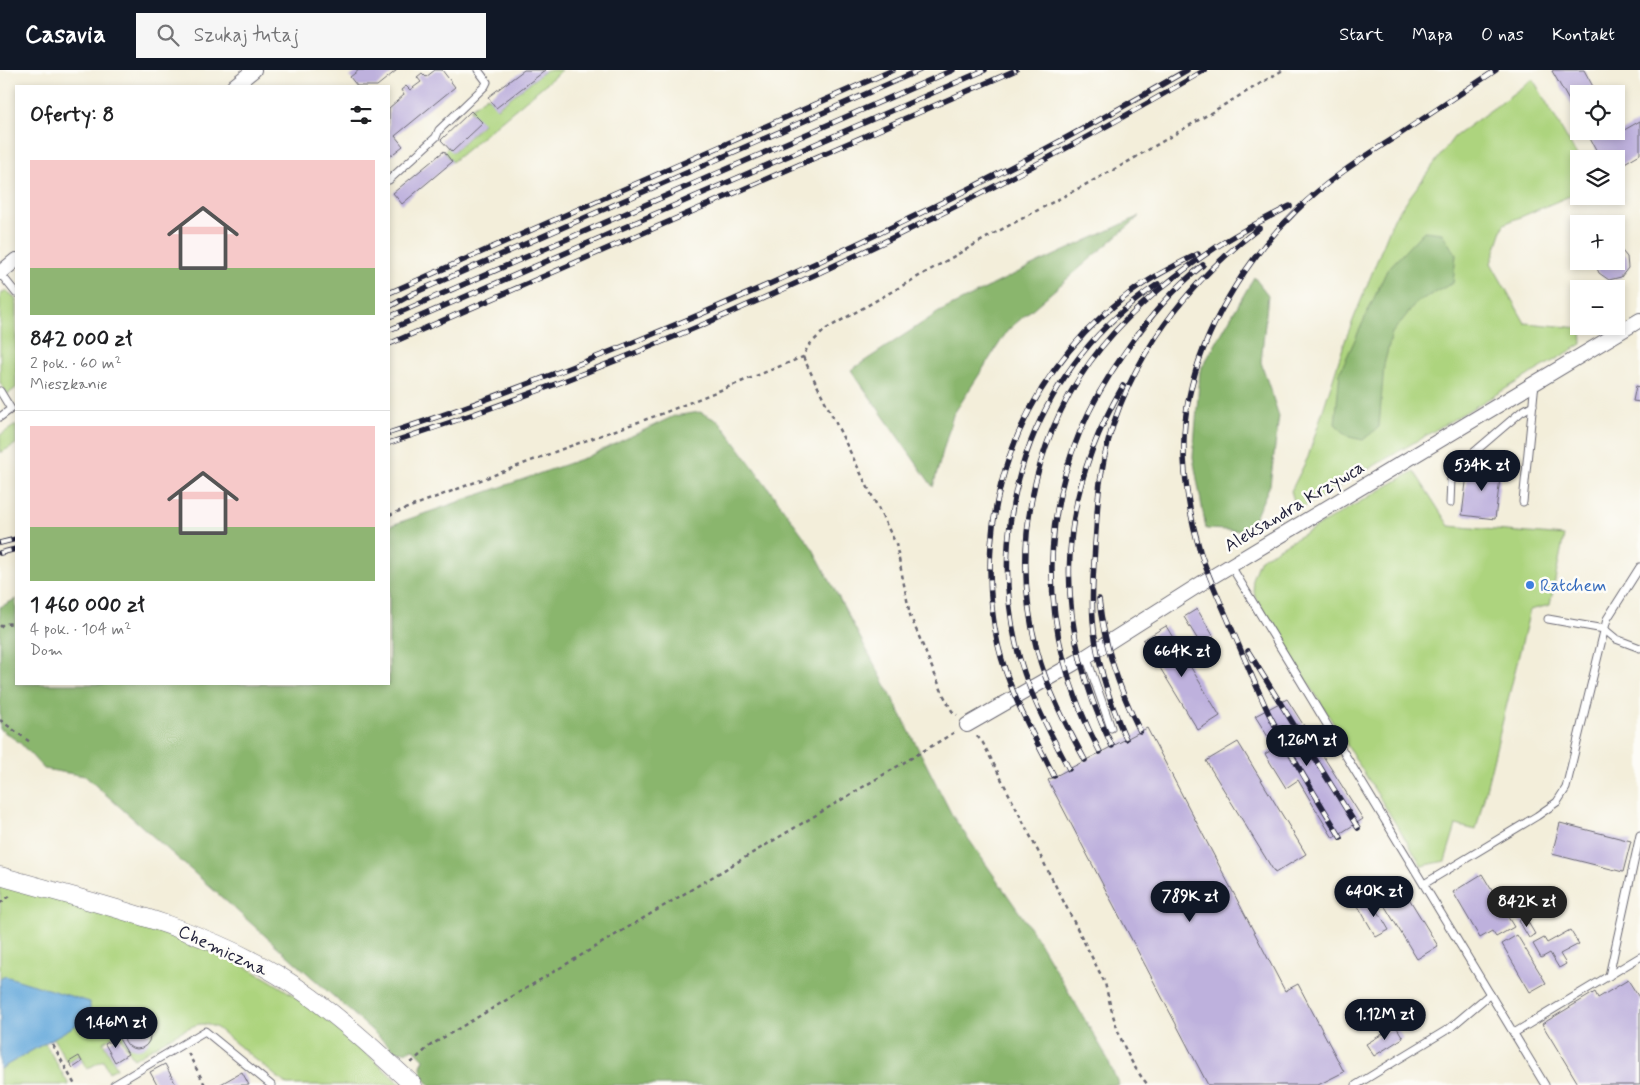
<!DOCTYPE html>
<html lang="pl">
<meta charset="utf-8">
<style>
body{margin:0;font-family:Mynerve,sans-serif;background:#f6f6f6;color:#202124;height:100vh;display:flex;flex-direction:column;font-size:19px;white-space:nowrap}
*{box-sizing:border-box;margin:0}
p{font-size:16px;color:#757577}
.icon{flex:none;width:28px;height:28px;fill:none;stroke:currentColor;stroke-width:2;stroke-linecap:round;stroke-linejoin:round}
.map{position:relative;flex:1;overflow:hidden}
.sheet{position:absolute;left:15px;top:15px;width:375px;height:600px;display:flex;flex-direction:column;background:#fff;border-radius:0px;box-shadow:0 2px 8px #0003}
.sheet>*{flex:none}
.tools{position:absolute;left:1570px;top:15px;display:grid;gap:10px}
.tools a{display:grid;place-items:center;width:55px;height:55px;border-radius:0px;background:#fff;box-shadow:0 2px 8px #0003;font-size:25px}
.price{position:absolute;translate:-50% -42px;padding:0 11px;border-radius:18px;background:#111827;color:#fff;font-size:16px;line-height:32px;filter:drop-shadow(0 1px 2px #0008)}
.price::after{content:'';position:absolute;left:50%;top:30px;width:15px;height:11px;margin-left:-8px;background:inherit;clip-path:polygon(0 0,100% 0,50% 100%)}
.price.active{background:#222;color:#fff}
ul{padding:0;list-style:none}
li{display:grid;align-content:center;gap:10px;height:265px;padding:0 15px}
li+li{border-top:1px solid #e0e0e0}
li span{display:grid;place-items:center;height:155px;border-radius:0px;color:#555}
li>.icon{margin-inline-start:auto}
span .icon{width:90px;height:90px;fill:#fffc;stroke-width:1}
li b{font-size:21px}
h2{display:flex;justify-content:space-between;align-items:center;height:60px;padding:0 15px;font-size:21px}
header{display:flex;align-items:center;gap:30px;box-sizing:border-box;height:70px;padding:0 25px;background:#111827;color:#fff}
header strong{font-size:24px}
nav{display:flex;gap:28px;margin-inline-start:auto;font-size:18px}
.search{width:350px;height:45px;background:#f6f6f6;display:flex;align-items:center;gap:12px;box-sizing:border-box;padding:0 18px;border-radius:0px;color:#757577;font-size:19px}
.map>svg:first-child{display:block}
</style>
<header>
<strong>Casavia</strong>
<div class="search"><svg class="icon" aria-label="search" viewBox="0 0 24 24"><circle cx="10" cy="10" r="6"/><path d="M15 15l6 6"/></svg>Szukaj tutaj</div>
<nav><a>Start</a><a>Mapa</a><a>O nas</a><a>Kontakt</a></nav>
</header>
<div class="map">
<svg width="1640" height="1015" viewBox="0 0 1640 1015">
<rect width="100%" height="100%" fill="#fdfcf7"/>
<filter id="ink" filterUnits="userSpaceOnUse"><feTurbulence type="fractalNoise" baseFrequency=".02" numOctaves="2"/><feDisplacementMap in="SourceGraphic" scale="10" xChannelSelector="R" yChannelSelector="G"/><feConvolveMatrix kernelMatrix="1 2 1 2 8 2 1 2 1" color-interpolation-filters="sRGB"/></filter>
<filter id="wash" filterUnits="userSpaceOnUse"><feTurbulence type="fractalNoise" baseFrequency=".0096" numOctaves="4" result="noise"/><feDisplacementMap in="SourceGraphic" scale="20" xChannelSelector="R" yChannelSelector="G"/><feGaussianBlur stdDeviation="1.12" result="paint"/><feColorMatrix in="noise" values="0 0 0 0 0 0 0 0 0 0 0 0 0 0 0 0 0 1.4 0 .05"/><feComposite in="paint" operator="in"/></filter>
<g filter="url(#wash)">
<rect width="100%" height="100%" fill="#f3eeda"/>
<g fill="#add47e" stroke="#687b5c">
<polygon points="546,0 562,0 452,92 444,81 448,77 453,82 483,54 471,41 471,38 487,26 497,38"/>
<polygon points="1533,9 1579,89 1579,122 1504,154 1491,193 1525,253 1581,258 1582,274 1297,441 1291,421 1308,387 1346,268 1394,148 1454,67"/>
<polygon points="6,220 16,229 16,318 8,324 0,313 0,225"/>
<polygon points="16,355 16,374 0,383 0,365"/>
<polygon points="1414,401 1449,456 1564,466 1550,535 1530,540 1476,760 1456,755 1445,791 1422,796 1255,527 1252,509 1260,489"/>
<path d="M0 812C97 841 198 864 284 919 326 946 364 981 401 1015H287L217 958C212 956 207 954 202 954 188 954 148 981 134 989L118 963 103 972 117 998 109 1002 103 990 87 999 79 985 67 992 53 968 90 947 5 906 0 909Z"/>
<polygon points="45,973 69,1015 0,1015 0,999"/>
</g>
<g fill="#8ab66d" stroke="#566c54">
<polygon points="1140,146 1008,260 953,345 933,417 851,300 939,242 1025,199"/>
<polygon points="1424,161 1442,163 1456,185 1453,213 1417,232 1392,263 1384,295 1379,357 1363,370 1349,367 1335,354 1340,302 1387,200"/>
<polygon points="1254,207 1268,225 1261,292 1279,346 1270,415 1249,461 1206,459 1193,387 1200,301"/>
<polygon points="700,342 720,352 813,479 896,635 952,745 1035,865 1104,982 1119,1015 430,1015 422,1006 421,996 424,989 414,979 404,982 395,981 85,706 44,699 20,673 0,659 0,537 16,529 16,614 389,614 389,456 587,387 674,346"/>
</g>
<polygon fill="#68aadc" stroke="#45668c" points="5,906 90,932 90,947 0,999 0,909"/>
<g id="blocks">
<g fill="#beb1dd">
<polygon points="359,0 397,0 377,16 357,16 350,7"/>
<polygon points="435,0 442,0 455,17 395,66 403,76 389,87 389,38 404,25 401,20 406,16 410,20 421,12 417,7 422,3 426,7"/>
<polygon points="524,0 546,0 496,38 488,27"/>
<polygon points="1554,0 1584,0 1597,24 1579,24 1579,48 1552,1"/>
<polygon points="471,41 483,53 452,82 441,70"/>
<polygon points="1640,51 1640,84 1616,98 1616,89 1601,89 1586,61 1616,61 1616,58 1619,63"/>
<polygon points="444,81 452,92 402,134 393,123"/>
<polygon points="1616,178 1622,181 1627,187 1628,198 1621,207 1609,210 1599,203 1596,196 1596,191 1616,191"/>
<polygon points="1636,316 1640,317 1640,332 1633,331"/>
<polygon points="1468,396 1501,400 1495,449 1462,445"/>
<polygon points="1197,539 1214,567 1201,575 1184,547"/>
<polygon points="1166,556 1220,646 1198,660 1143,570"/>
<polygon points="1287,629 1363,749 1333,768 1298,710 1286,718 1265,684 1275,678 1255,646"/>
<polygon points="1147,658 1285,921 1298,914 1344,1002 1318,1015 1208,1015 1048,710"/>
<polygon points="1238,672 1306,784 1275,803 1206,691"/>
<polygon points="1560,753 1631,771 1623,802 1552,784"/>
<polygon points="1482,804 1514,857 1496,867 1492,861 1480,868 1453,822"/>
<polygon points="1399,812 1438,876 1417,889 1378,825"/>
<polygon points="1371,829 1389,860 1376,867 1358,836"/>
<polygon points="1525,847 1535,864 1529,868 1519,851"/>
<polygon points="1570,860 1579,874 1560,884 1566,894 1559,898 1550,883 1541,888 1533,874 1544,868 1547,873"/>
<polygon points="1517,865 1546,913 1530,922 1502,874"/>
<polygon points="1628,910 1640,929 1640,1015 1579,1015 1542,954 1595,922 1598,928"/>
<circle cx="137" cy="966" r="13"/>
<polygon points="1396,956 1403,968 1374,986 1366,974"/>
<polygon points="118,967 128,984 115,992 105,974"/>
<polygon points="79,986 82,992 73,998 69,992"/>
<polygon points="165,994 176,1015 157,1015 150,1002"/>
<polygon points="242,1002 249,1015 219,1015"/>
</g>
</g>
</g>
<g filter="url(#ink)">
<use href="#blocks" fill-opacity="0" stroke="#6b6973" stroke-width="1"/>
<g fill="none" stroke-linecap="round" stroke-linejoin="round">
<defs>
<g id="service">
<polyline points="389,110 436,67 439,60 485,16 487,12 478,0"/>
<polyline points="0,203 16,223"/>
<polyline points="0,321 11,339 0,347"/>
<polyline points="1523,432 1535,312"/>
<polyline points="1450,433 1451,409 1458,396 1521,342 1533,335"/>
<polyline points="1231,496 1545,1015"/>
<polyline points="1548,549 1604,559 1616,569 1640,578"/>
<polyline points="1086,586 1111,658"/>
<polyline points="1424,814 1537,746 1557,732 1566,718 1607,549 1640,497"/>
<polyline points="1609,906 1640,765"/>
<polyline points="1514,963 1640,887"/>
<polyline points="114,1015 205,961 271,1015"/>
<polyline points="1356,1015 1450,958 1490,924"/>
</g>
<g id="minor">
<polyline points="234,16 254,0"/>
<polyline points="0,203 16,190"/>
<polyline points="967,655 1087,586 1205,511 1640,250"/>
</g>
<path id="tertiary" d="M0 806C94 833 193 854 278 905 327 935 371 976 413 1015"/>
</defs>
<use href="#service" stroke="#6b6973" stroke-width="9"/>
<use href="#minor" stroke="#6b6973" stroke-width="16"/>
<use href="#tertiary" stroke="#6b6973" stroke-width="19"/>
<g stroke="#6b6973" stroke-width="2.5" stroke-dasharray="4 4" stroke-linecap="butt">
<polyline points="803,287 896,474 910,545 943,624 952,641 957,645"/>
<polyline points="389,445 565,378 661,344 803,287 808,276 826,259 995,163 1126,93 1283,0"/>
<polyline points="0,557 3,554 16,553"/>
<polyline points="0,650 30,672"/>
<path d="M977 666 983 673 1105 913C1113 949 1123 986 1148 1015"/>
<polyline points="0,833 10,826"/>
<polyline points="53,975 75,1015"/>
<polyline points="188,983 205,1015"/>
<polyline points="411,993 431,975 955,662"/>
</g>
<use href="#service" stroke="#fff" stroke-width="7"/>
<use href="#minor" stroke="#fff" stroke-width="14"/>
<use href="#tertiary" stroke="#fff" stroke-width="18"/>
<defs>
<g id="rail">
<polyline points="389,223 893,0"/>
<polyline points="389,237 414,223 920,0"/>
<polyline points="389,247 953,0"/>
<polyline points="389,260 985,0"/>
<polyline points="389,274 1016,0"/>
<path d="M389 363C470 337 550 306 629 274 821 196 1007 105 1187 0"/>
<path d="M389 373C674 280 947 151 1205 0"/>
<polyline points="0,473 16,469"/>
<polyline points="0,483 16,479"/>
<path d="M1099 529C1104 576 1119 619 1140 661"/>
<polyline points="1248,581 1358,758"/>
<path d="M1126 669C1109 631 1096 591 1093 550 1091 525 1094 499 1095 474 1097 451 1097 429 1101 406 1116 306 1180 218 1259 158"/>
<path d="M1112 676C1053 555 1054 433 1123 316"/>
<path d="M1100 682C1029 547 1036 407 1125 282 1147 250 1172 220 1203 195"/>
<path d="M1085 690C1066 655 1047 619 1037 580 1011 481 1031 375 1090 292 1122 248 1170 208 1215 178 1239 162 1265 149 1290 136"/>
<path d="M1069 699C1048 659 1026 619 1016 574 985 435 1039 294 1158 214"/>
<path d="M1054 706C1033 664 1009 622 998 575 970 446 1017 312 1121 230 1144 211 1171 197 1198 184"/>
<path d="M1341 768C1316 726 1290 685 1268 642 1256 616 1245 590 1234 564 1223 537 1209 509 1200 481 1186 433 1178 376 1189 327 1203 259 1246 189 1296 141 1325 112 1359 90 1394 68 1428 45 1462 23 1496 0"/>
</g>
</defs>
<use href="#rail" stroke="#22223b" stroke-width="5.5"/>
<use href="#rail" stroke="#fdfcf7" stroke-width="4" stroke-dasharray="11" stroke-linecap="butt"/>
</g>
</g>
<circle fill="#3f7fe0" stroke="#fdfcf7" stroke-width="2" cx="1530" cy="515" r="5"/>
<g text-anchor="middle" stroke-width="5" stroke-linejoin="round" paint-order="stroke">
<g font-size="18" fill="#22223b" stroke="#fdfcf7">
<text transform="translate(1294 436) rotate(-31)" y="6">Aleksandra Krzywca</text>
<text transform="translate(223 880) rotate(25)" y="6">Chemiczna</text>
</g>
<g font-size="18" fill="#366cbe" stroke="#fdfcf7" text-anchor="start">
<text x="1540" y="521">Ratchem</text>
</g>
</g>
</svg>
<div class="tools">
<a><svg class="icon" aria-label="locate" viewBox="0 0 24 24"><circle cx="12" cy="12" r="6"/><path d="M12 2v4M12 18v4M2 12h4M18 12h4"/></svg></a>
<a><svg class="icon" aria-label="layers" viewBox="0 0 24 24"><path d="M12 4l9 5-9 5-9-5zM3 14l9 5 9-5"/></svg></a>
<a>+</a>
<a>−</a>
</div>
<b class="price" style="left:1482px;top:422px">534K zł</b>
<b class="price" style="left:1182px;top:608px">664K zł</b>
<b class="price" style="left:1307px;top:697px">1.26M zł</b>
<b class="price" style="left:1374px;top:848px">640K zł</b>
<b class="price" style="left:1190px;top:853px">789K zł</b>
<b class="price active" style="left:1527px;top:858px">842K zł</b>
<b class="price" style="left:1385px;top:971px">1.12M zł</b>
<b class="price" style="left:116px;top:979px">1.46M zł</b>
<section class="sheet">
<h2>Oferty: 8<svg class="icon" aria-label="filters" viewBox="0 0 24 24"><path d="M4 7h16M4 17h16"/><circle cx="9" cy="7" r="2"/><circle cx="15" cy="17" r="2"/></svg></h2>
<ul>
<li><span style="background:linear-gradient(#f6c9c9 70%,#8fb573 0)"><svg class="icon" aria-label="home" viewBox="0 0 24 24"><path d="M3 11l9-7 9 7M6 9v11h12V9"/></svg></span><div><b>842 000 zł</b><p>2 pok. · 60 m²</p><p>Mieszkanie</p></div></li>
<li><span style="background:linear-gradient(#f6c9c9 65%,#8fb573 0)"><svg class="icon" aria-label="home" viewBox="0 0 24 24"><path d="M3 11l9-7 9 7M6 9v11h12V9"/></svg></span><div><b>1 460 000 zł</b><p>4 pok. · 104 m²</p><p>Dom</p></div></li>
</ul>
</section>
</div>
